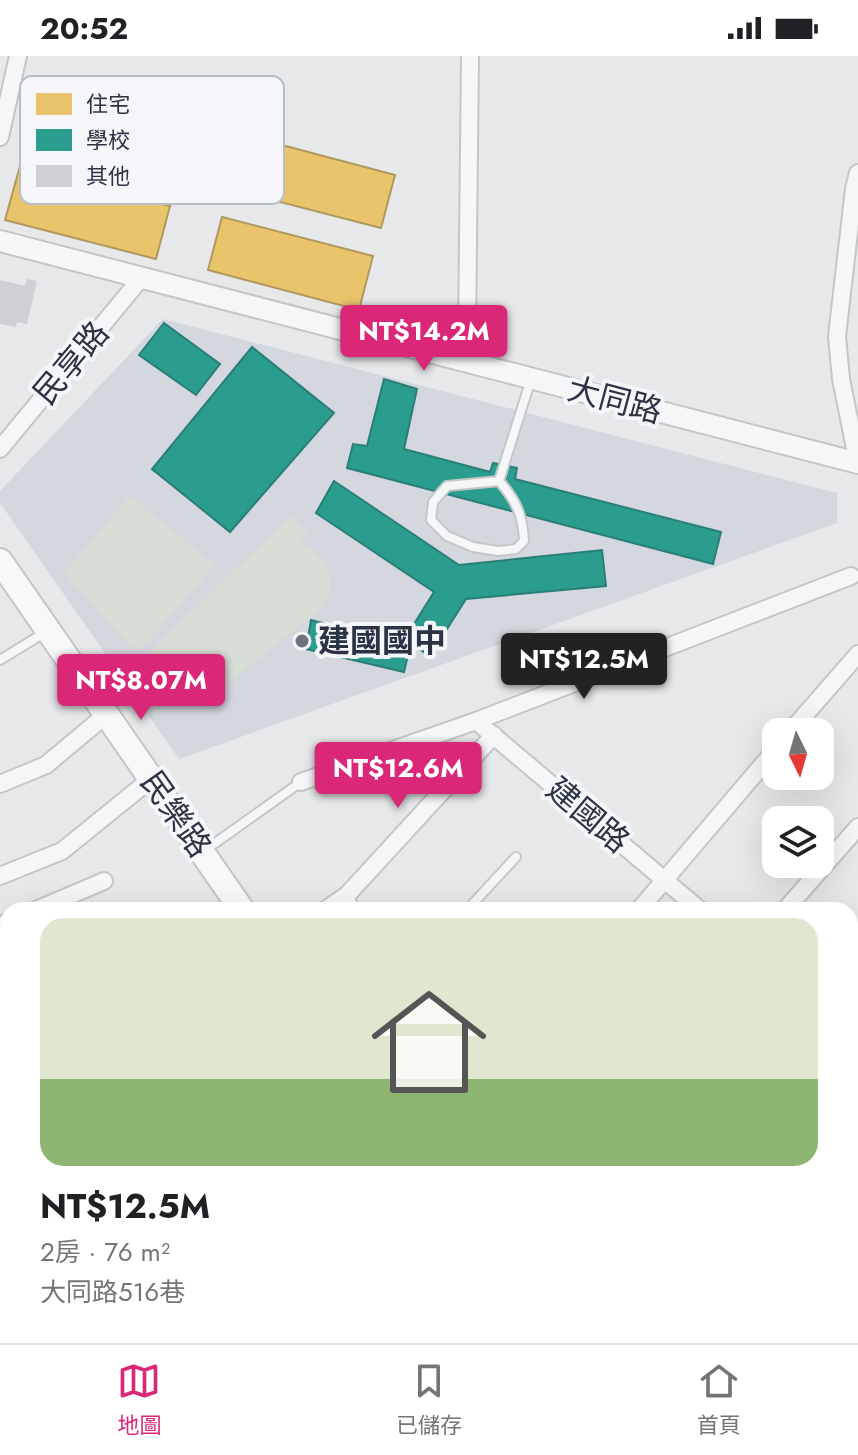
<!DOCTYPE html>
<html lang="zh-TW">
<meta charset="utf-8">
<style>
body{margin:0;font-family:Jost,"Noto Sans TC",sans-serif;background:#f6f6f6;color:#202124;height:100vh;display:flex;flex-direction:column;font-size:30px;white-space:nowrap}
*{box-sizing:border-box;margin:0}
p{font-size:26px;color:#757577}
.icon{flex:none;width:44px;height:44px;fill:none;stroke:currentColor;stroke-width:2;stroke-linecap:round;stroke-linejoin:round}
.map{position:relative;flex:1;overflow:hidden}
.side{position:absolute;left:0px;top:846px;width:858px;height:442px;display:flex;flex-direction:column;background:#fff;border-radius:24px 24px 0 0;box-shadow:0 8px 32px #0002}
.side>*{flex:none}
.needle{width:52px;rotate:175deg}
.controls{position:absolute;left:762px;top:662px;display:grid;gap:16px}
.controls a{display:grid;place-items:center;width:72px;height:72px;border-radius:16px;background:#fff;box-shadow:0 8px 32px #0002;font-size:40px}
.price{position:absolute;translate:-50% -68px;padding:0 18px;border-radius:8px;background:#db2777;color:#fff;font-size:26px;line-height:52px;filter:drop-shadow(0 2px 4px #0008)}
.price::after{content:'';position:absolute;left:50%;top:48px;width:24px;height:18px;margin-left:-12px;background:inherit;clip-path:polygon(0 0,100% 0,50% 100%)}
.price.on{background:#222;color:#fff}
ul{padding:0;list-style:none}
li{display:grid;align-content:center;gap:16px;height:424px;padding:0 40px}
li+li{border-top:2px solid #e0e0e0}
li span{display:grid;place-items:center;height:248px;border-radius:24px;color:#555}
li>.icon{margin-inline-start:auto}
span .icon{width:144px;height:144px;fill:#fffc;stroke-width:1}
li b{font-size:34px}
.status{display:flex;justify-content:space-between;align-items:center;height:56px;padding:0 40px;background:#fff;direction:ltr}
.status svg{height:22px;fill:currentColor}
.menu{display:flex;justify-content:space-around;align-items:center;height:112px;border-top:2px solid #e0e0e0;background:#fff;font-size:22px;color:#757577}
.menu a{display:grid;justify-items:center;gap:4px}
.menu .on{color:#db2777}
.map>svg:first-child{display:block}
</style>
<div class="status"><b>20:52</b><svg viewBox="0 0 49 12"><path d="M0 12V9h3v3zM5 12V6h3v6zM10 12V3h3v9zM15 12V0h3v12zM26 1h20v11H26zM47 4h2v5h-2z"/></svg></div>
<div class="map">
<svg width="858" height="1287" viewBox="0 0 858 1287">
<rect width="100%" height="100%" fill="#e6e8ea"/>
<polygon fill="#d4d7dd" points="163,263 837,437 837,467 179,703 0,447 0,435"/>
<g fill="#d6ded6">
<polygon points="130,440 215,509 137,597 64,517"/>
<path d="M292 460 308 478 299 487C330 500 341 529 318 556L215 637C180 648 178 633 156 609L142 621 131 612Z"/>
</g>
<g fill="#e9c46a" stroke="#b0995f" stroke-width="2">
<polygon points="244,79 395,119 381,172 230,133"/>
<polygon points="20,110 170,150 156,203 5,164"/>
<polygon points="222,161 373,200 359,254 208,214"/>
</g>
<g fill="#2a9d8f" stroke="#2a7e79" stroke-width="2">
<polygon points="164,267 220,308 196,339 139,299"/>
<polygon points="252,291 334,357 230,476 152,413"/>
<polygon points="384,323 417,333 404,393 490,416 493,407 517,412 515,423 721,476 713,508 347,412 353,388 367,390"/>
<polygon points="334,425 459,509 602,494 606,530 466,543 430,600 404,584 434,536 316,457"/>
<polygon points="311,564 410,590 404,616 306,593"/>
</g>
<polygon fill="#ced0d3" points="27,223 37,225 27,268 17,266 16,271 0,268 0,224 25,230"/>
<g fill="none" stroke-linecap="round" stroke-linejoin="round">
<defs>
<g id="service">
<path d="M499 425C516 444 523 460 524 485L516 493 498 495 473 491 447 480 431 464 433 446 447 430 499 425 531 323"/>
<polyline points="0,604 44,577"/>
<polyline points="204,795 301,726"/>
<polyline points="347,839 357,854"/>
<polyline points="467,854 516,801"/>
<polyline points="850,1151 858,1142"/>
<polyline points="850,1171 858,1170"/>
<polyline points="738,1287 743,1280"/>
</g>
<g id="minor">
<polyline points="0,81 18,0"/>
<polyline points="459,304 467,278 470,0"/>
<polyline points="0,393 142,221"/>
<polyline points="858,407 841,323 837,280 854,133 858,117"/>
<polyline points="476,665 700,854"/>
<polyline points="790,676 858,598"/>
<polyline points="301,726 476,665 851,520"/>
<polyline points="0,728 46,709 107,658"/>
<polyline points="0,820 62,795 151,723"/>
<polyline points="36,854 104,825"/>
<polyline points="325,854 347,839 494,679"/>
<polyline points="639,854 776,693"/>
<polyline points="785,854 858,771"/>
<polyline points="0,870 8,866"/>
<polyline points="0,927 8,924"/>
<polyline points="850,973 858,972"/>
<polyline points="0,1051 8,1047"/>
<polyline points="0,1199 8,1195"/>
<polyline points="0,1223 8,1241"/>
<polyline points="26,1280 29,1287"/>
<polyline points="42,1287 59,1280"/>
<polyline points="316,1287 335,1280"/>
</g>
<polyline id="tertiary" points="0,185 858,407"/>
<g id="secondary">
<polyline points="0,505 242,854"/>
<polyline points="850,961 858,952"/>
<polyline points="539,1280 544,1287"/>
<polyline points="565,1287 574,1280"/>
</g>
</defs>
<use href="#service" stroke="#c4c6c8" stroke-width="12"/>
<use href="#minor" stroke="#c4c6c8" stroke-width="20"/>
<use href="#tertiary" stroke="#c4c6c8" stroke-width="24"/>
<use href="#secondary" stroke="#c4c6c8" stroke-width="28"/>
<use href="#service" stroke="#f5f6f7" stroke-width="8"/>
<use href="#minor" stroke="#f5f6f7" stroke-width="16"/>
<use href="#tertiary" stroke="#f5f6f7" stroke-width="20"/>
<use href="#secondary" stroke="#f8f8f8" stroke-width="24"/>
</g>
<circle fill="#6c737f" stroke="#f4f6f9" stroke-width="3" cx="302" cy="585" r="8"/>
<g text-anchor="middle" stroke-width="8" stroke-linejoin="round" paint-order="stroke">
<g font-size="32" fill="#2b3445" stroke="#f4f6f9">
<text transform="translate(71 307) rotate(-50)" y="11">民享路</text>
<text transform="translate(615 344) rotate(15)" y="11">大同路</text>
<text transform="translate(176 758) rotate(55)" y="11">民樂路</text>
<text transform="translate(588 759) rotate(40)" y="11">建國路</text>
</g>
<g font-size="32" font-weight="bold" fill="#2b3445" stroke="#f4f6f9" text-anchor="start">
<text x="318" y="596">建國國中</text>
</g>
</g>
<rect x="20" y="20" width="264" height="128" rx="12" fill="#f4f6f9" stroke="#b8bcc3" stroke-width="2"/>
<rect x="36" y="37" width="36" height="22" fill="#e9c46a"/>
<rect x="36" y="73" width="36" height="22" fill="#2a9d8f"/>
<rect x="36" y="109" width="36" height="22" fill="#ced0d3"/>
<g font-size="22" fill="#2b3445">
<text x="86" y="56">住宅</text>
<text x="86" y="92">學校</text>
<text x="86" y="128">其他</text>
</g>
</svg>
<div class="controls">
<a><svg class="needle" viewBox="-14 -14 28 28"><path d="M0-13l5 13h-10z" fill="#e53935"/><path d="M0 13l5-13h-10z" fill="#757577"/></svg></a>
<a><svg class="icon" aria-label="layers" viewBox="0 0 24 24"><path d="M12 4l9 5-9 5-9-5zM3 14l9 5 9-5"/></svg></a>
</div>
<b class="price" style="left:424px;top:317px">NT$14.2M</b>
<b class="price on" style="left:584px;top:645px">NT$12.5M</b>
<b class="price" style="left:141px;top:666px">NT$8.07M</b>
<b class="price" style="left:398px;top:754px">NT$12.6M</b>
<section class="side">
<ul>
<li><span style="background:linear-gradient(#dfe7d0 65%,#8fb573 0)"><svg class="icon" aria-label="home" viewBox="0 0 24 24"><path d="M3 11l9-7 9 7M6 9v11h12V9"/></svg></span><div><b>NT$12.5M</b><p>2房 · 76 m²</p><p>大同路516巷</p></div></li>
</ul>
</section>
</div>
<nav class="menu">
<a class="on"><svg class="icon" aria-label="map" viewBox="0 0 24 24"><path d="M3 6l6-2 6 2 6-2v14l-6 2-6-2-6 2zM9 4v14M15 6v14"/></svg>地圖</a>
<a><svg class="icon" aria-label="saved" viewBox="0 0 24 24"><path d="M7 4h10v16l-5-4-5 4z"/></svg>已儲存</a>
<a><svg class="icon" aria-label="home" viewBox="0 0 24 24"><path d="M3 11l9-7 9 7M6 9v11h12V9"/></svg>首頁</a>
</nav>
